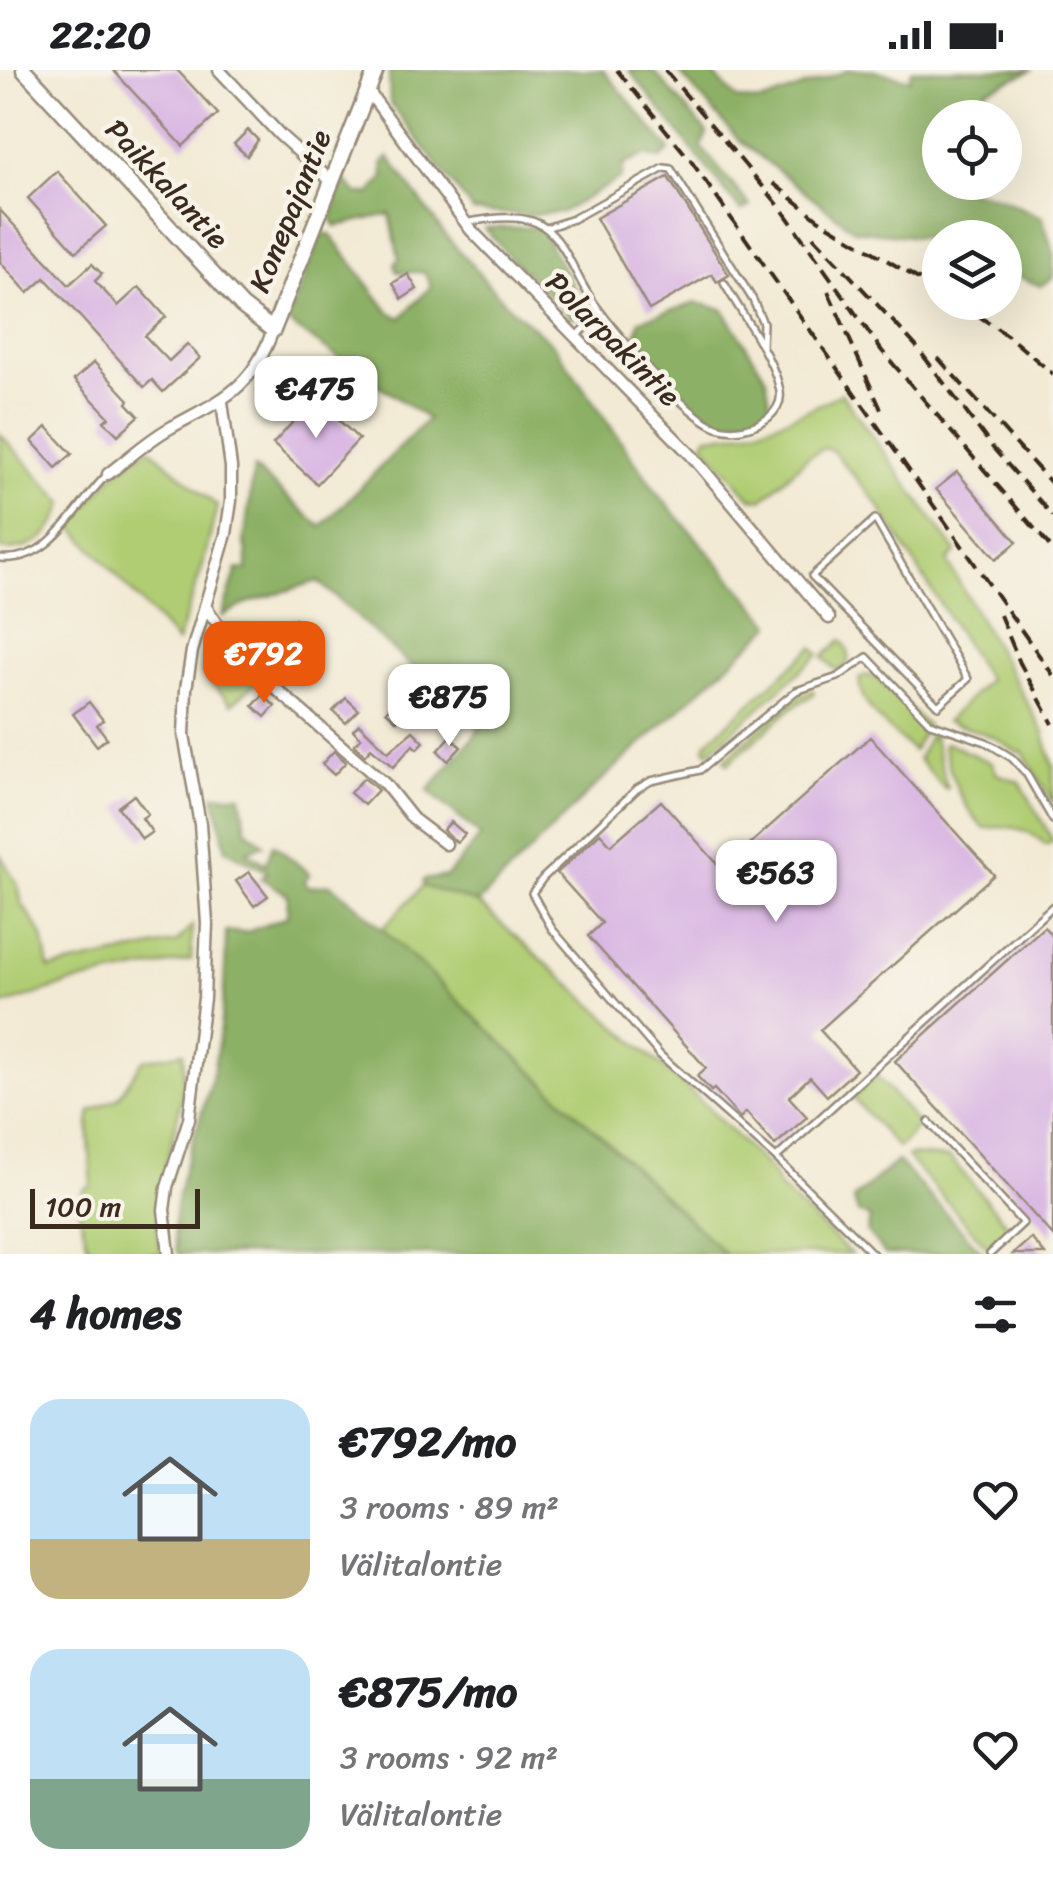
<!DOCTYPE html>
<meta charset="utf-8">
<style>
body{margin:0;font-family:Sriracha,sans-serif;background:#f2f2f2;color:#202124;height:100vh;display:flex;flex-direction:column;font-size:38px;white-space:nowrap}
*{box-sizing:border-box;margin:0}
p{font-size:32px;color:#757577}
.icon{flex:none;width:55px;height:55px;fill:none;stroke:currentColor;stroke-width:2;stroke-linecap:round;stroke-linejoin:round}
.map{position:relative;height:1184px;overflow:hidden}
.side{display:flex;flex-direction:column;background:#fff;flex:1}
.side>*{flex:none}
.buttons{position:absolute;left:922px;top:30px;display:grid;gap:20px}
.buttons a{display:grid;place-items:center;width:100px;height:100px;border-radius:50%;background:#fff;box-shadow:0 10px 40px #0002;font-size:50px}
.scale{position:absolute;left:30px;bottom:25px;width:170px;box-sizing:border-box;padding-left:10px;border:5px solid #3b2a1e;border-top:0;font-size:28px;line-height:35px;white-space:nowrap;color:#3b2a1e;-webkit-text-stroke:8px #f7f3e8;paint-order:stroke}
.price{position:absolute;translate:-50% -85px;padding:0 22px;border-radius:20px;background:#fff;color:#222;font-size:32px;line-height:65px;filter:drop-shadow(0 2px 5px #0008)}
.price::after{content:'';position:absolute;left:50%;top:60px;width:30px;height:22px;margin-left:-15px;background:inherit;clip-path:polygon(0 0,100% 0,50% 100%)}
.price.on{background:#ea580c;color:#fff}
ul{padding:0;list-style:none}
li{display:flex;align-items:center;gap:30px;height:250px;padding:0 30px}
li span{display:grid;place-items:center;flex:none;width:280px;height:200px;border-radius:30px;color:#555}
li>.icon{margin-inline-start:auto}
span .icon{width:120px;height:120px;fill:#fffc;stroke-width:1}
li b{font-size:42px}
h2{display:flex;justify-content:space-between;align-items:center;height:120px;padding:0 30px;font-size:42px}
.status{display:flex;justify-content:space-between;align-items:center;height:70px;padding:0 50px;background:#fff;direction:ltr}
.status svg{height:28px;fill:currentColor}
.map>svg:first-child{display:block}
</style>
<div class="status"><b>22:20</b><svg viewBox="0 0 49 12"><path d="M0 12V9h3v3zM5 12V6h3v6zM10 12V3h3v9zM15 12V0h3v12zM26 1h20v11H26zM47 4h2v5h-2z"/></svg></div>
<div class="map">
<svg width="1053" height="1184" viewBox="0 0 1053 1184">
<rect width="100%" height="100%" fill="#f7f3e8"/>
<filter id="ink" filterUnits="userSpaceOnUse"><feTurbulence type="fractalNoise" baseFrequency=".01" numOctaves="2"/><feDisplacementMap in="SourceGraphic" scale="20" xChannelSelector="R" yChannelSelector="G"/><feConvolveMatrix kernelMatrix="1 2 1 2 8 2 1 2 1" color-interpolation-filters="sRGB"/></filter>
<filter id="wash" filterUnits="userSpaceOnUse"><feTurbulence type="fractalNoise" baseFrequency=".0048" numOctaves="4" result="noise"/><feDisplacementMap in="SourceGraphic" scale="40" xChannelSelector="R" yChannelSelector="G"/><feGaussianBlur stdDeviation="2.25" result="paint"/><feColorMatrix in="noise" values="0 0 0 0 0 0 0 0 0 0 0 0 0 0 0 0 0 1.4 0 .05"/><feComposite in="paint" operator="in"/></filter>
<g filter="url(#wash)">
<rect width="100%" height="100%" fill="#f2ead4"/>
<g fill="#b0cd73" stroke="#767c48" stroke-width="2.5">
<path d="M841 323 956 482 947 491 1043 661 1053 697V733L1022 681 1017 682 994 667 947 651 988 610 877 433 833 381 824 378 808 387 762 430 751 428 703 373 708 366C755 365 800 346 841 323Z"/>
<path d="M0 364 64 433C54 464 34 483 0 479Z"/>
<polygon points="149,378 217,436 203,495 177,572 72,456 110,408"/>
<polygon points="214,556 260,609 232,634 202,604 204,583"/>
<path d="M841 570C851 581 853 595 837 601L823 587Z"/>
<polygon points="813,577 819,584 709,682 705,678 707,672"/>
<path d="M865 605 878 608 927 656 913 681C895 663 856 636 860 608Z"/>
<polygon points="812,619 814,624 791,638 728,694 724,690 790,631"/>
<polygon points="932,661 947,718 945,719 918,689"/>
<path d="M947 673 992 693 997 704 1020 712 1053 771 1046 775C1026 756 1011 756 984 758 961 736 951 706 943 675Z"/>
<polygon points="0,784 18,816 22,834 43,866 49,899 177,872 192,856 191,890 71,913 0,936"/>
<polygon points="423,816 478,833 701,1031 771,1101 779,1117 851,1184 725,1184 382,859"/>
<path d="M183 982C190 1051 146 1115 161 1184H90L79 1142 83 1120 91 1116C93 1089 85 1067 91 1041L118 1028 143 990Z"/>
<polygon points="877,1006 919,1055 898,1078 853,1028"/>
<polygon points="911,1085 950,1088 1011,1159 989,1179 907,1087"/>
</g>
<g fill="#8cb065" stroke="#646d42" stroke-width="2.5">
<polygon points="389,0 603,0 670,80 661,89 646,85 624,94 621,108 562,142 528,145 473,141 390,33"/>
<polygon points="629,0 653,0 707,63 701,77 750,136 741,141"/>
<polygon points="677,0 709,0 737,29 761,32 849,0 872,0 910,10 912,0 1033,0 986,20 971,47 940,48 940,102 934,113 999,128 1042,147 1053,181 1053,207 1041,216 1005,201 1005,168 940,168 940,174 927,168 854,160 738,69"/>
<polygon points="389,87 443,162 505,233 553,274 658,424 772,555 591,720 478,833 423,816 423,810 447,806 481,766 428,721 480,659 318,511 250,532 222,546 237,499 247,500 247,482 244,472 254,398 321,457 428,349 287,252 321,164 330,164 388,241 401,248 431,216 424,202 397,202 395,194 399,189 390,144 336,156 331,149 344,109 357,124 370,124 384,107 383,92"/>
<polygon points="540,157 581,231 582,244 572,248 506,183 485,158"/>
<polygon points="696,233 723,239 766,307 770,332 768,338 746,349 722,351 709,347 681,325 641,276 636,265 640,250"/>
<path d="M214 725H241L246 759 264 775 246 781 266 794 273 774 310 804 304 811 308 817 330 814 360 838 725 1184H178C162 1136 203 1052 213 1002 222 957 226 908 226 862H247L287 847 288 825 261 808 268 802 226 780Z"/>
<polygon points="897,1091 984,1184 885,1184 867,1162 870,1148 858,1142 853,1129"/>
</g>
<g id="blocks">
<g fill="#d6b0e2">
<polygon points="113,0 177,0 218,44 183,76"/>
<polygon points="248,60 258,70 247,86 234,74"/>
<polygon points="57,101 106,156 76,182 28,128"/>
<polygon points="668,107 729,205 717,212 712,204 649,240 596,148"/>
<polygon points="0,140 69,215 92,194 102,204 95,211 118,236 139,217 166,247 145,266 169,291 187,274 200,288 163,322 152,310 144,317 45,208 28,223 0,192"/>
<polygon points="408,204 417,219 402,229 393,213"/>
<polygon points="94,292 129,330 127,333 139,346 118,365 104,351 109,347 74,310"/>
<polygon points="315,328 359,369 317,414 273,374"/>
<polygon points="47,357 72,384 56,398 32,371"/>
<polygon points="957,402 1017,472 996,489 936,419"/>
<polygon points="295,548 307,559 295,572 283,561"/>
<polygon points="263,625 275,636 265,647 253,636"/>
<polygon points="346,628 359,640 346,653 333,641"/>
<polygon points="397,630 408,640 397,651 386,641"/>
<polygon points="89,632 103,650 97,655 107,668 97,676 73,644"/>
<polygon points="359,654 388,682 413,661 424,672 417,679 413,675 393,697 371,678 365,685 354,675 361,668 353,660"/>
<polygon points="450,667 461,677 448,691 438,681"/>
<polygon points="870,667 994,805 820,960 856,1000 827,1026 810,1007 789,1027 807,1047 775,1075 746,1042 740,1048 714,1019 711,1021 697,1006 706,998 588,866 602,853 557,803 600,763 611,775 661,731 722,799"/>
<polygon points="334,681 346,692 334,705 322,694"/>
<polygon points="364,708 378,720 364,735 350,723"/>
<polygon points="134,725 148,744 142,748 152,762 142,769 118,737"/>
<polygon points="451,752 465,764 457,773 443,760"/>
<polygon points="249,802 268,826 254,836 236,811"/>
<polygon points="1044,857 1053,867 1053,1166 895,991"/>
<polygon points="1031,1168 1045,1184 1013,1184"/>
</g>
</g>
</g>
<g filter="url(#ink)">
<use href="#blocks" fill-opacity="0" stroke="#968a79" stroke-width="2.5"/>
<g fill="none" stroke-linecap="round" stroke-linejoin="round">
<defs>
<g id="lane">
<path d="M469 152C491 148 525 143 544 157 566 173 575 205 590 227 609 256 686 347 717 357 733 363 754 358 768 348 776 341 782 333 780 322 776 292 740 241 724 213"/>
<polyline points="546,158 573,149 664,98 671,99 753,230 763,253 762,276"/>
<polyline points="576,266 602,244"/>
<polygon points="875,449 968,609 938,636 812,506"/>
<path d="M0 488C53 493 75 435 108 404"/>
<polyline points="1053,750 1026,703 1012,688 986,672 930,653 867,587 838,607 796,621 700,700 651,711 637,719 543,808 532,823 552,859 660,985 776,1088 1053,836"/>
<polyline points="929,1052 1023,1153 990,1184"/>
<polyline points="776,1088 873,1184"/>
</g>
<g id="street">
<polyline points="219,0 280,65 330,110"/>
<polyline points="368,21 471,160 692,386 829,548"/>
<path d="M108 404C128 389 148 370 170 358 222 329 251 321 273 260"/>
<polyline points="205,536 244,591 385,714 413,749 446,774"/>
<polyline points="169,1184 164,1140 167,1117 189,1049 204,928 207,853 200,754 184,665 186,619 192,581 226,464 231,431 231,397 222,332"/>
</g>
<polyline id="secondary" points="24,0 242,236 273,260 376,0"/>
</defs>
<use href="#lane" stroke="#968a79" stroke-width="10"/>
<use href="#street" stroke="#968a79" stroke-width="15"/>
<use href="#secondary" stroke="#968a79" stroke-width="19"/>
<use href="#lane" stroke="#fff" stroke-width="5"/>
<use href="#street" stroke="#fff" stroke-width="10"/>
<use href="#secondary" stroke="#fff" stroke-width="14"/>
<g stroke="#3b2a1e" stroke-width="4" stroke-dasharray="15 8" stroke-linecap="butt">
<polyline points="617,0 691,91 1053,605"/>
<polyline points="665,0 781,138 882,281 1053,480"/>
<polyline points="773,113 818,149 940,222"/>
<polyline points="813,166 916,276 993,378 1053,446"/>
<polyline points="828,221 883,344"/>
<polyline points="958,232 1008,266 1053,304"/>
<polyline points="938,288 1053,415"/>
<polyline points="1000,545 1020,593 1053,654"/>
</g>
</g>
</g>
<g text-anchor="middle" stroke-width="9" stroke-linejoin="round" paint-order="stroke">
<g font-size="30" fill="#3b2a1e" stroke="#f7f3e8">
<text transform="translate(167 114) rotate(47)" y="10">Paikkalantie</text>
<text transform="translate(290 141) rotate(-68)" y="10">Konepajantie</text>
<text transform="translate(613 269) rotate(45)" y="10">Polarpakintie</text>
</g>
</g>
</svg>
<div class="buttons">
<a><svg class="icon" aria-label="locate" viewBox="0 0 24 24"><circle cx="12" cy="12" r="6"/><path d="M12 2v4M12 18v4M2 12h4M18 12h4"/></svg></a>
<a><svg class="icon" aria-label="layers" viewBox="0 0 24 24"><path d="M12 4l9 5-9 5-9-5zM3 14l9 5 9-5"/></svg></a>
</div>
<div class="scale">100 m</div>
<b class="price" style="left:316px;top:371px">€475</b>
<b class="price on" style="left:264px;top:636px">€792</b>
<b class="price" style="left:449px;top:679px">€875</b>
<b class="price" style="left:776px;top:855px">€563</b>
</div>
<section class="side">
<h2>4 homes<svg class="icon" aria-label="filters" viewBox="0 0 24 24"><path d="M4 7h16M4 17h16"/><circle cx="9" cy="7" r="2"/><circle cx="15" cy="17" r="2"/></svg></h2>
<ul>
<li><span style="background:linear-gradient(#bfe0f5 70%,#c2b280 0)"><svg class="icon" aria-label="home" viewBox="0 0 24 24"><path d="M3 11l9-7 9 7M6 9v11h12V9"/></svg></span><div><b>€792/mo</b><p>3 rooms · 89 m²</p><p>Välitalontie</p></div><svg class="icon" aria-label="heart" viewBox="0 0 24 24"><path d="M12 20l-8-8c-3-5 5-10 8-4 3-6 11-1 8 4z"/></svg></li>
<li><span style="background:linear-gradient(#bfe0f5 65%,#7fa58c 0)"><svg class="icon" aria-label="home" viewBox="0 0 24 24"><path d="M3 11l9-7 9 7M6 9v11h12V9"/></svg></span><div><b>€875/mo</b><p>3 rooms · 92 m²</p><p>Välitalontie</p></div><svg class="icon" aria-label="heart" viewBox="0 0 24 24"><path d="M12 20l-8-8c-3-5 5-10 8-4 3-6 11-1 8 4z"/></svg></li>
</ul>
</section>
